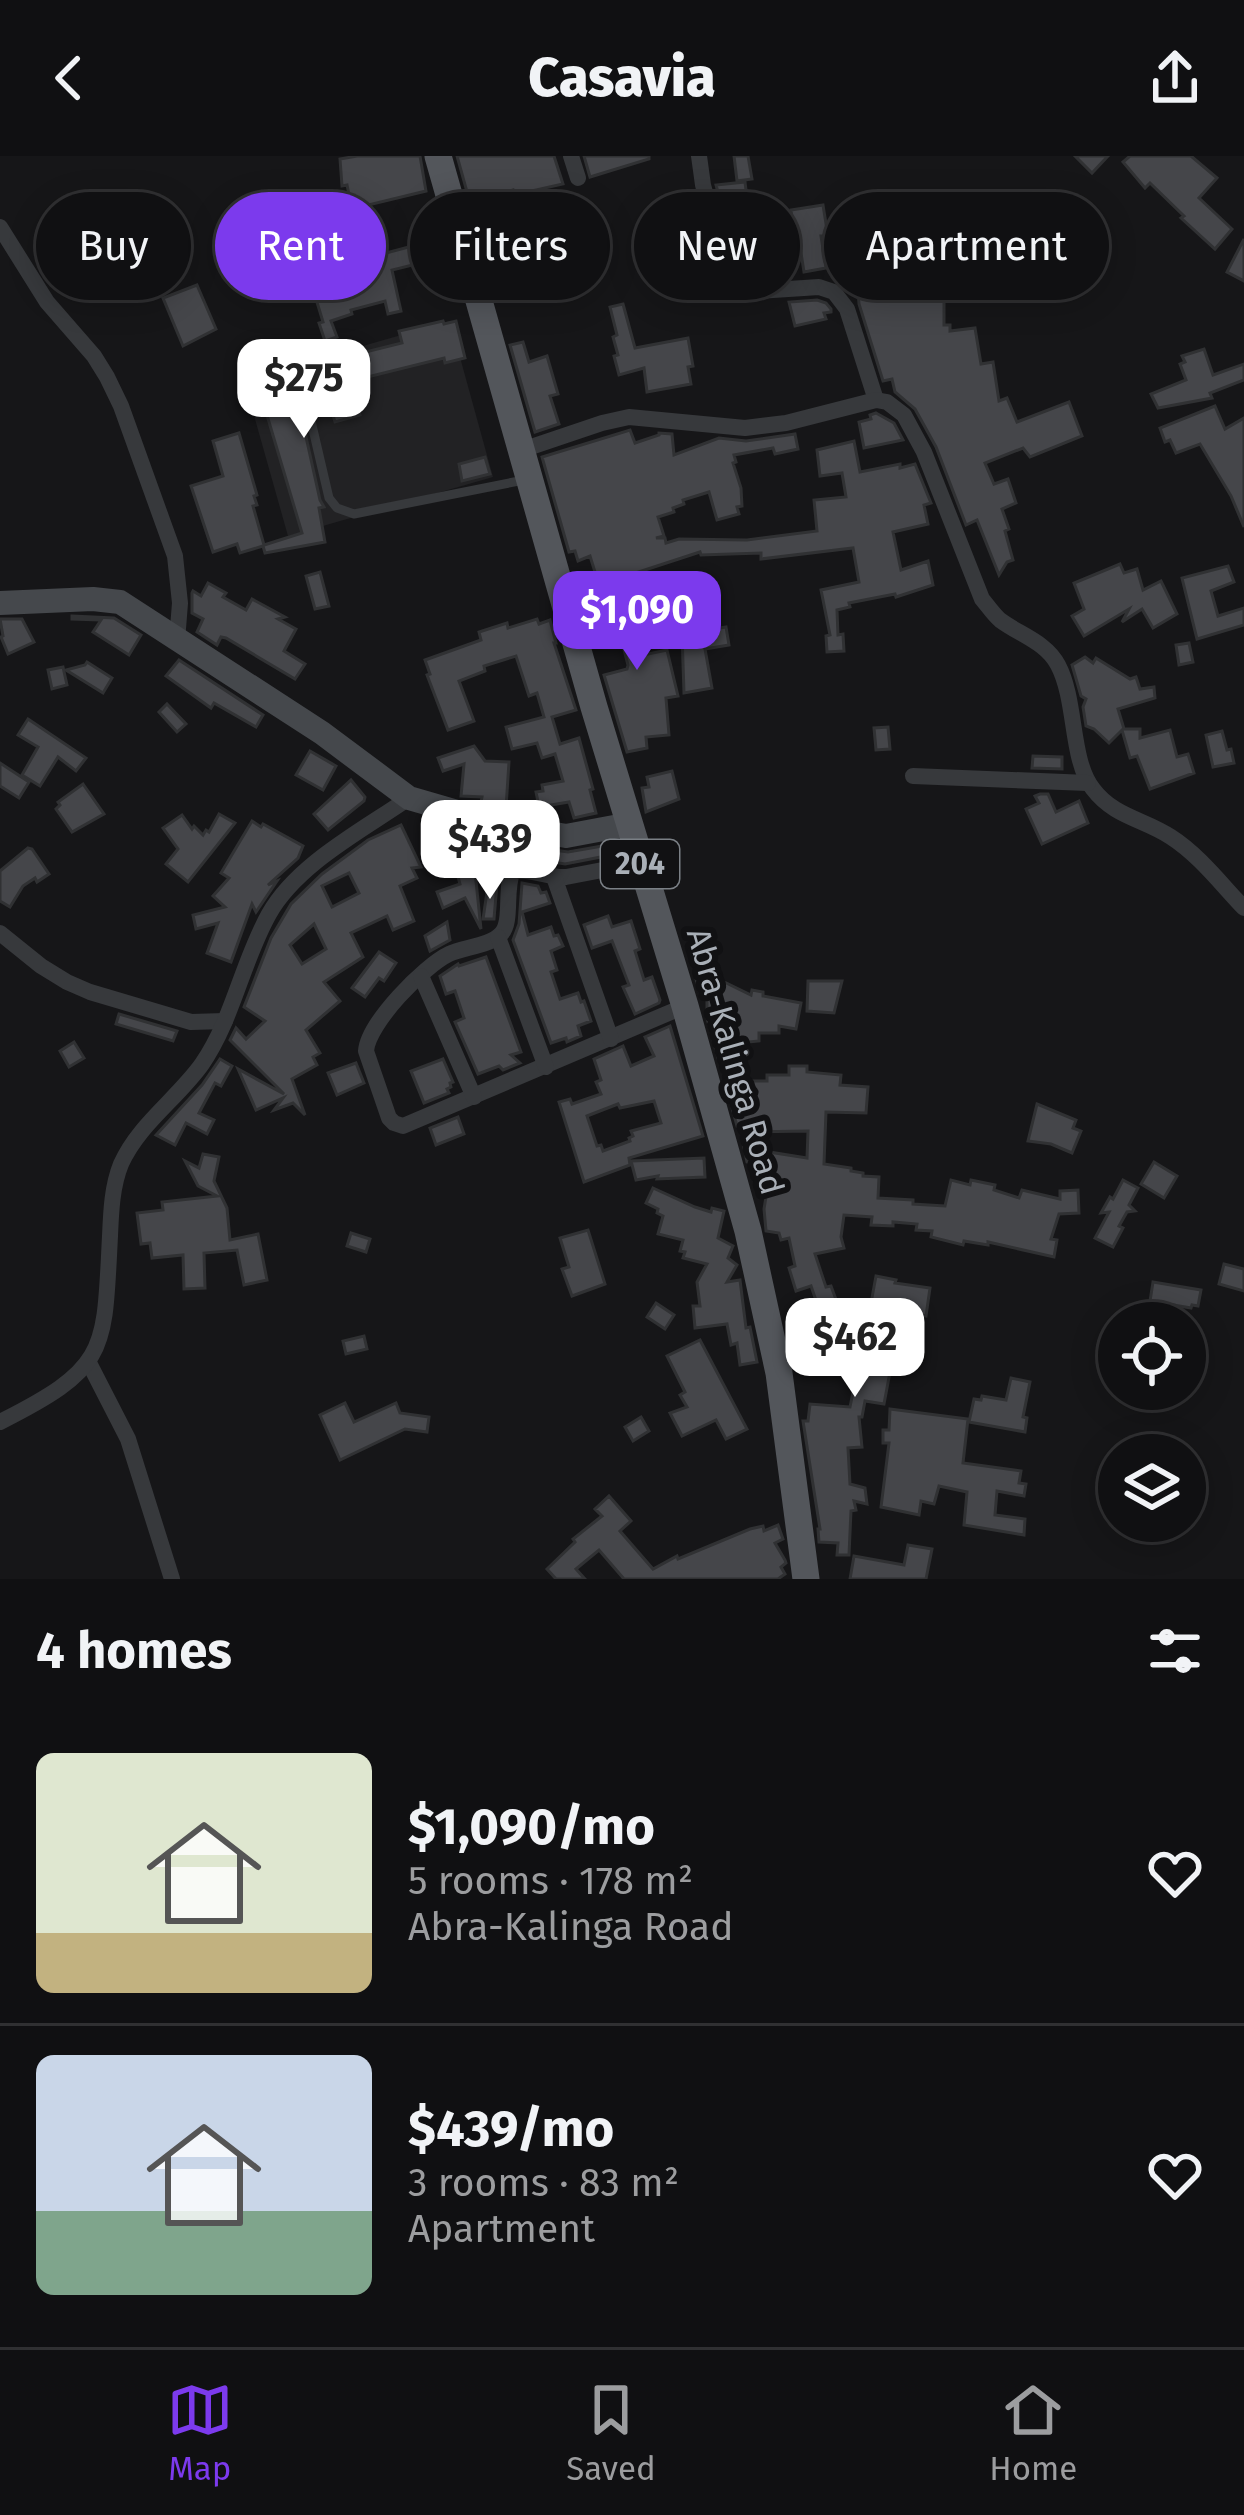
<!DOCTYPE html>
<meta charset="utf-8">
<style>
body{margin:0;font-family:"Fira Sans",sans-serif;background:#19191b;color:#f1f3f6;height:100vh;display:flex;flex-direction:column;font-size:45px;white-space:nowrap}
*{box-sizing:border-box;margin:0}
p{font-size:39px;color:#9c9d9f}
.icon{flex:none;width:66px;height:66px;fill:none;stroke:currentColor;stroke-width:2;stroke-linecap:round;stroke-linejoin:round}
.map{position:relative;height:1423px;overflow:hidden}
.side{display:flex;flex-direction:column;background:#101012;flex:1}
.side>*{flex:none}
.hud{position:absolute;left:36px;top:36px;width:1173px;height:108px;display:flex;gap:24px}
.tools{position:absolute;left:1098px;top:1146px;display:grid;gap:24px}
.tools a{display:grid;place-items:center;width:108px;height:108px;border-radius:50%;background:#101012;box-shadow:0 6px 30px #0003,0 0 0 3px #303032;font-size:60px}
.price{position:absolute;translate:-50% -102px;padding:0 27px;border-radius:24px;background:#fff;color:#222;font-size:39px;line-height:78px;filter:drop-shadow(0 3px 6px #0008)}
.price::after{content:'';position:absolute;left:50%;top:72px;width:36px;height:27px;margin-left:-18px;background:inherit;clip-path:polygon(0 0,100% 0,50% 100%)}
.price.selected{background:#7c3aed;color:#fff}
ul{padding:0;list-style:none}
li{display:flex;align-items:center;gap:36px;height:300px;padding:0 36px}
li+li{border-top:3px solid #303032}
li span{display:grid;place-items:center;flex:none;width:336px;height:240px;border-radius:18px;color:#555}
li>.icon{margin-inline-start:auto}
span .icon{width:144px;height:144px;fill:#fffc;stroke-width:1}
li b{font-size:51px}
h2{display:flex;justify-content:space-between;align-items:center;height:144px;padding:0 36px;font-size:51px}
.tag{padding:0 42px;border-radius:54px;background:#101012;box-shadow:0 6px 30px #0003,0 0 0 3px #303032;font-size:42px;line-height:108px}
.tag.selected{background:#7c3aed;color:#fff}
header{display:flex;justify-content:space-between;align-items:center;height:156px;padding:0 36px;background:#101012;font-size:54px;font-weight:800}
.tabs{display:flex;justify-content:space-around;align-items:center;height:168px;border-top:3px solid #303032;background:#101012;font-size:33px;color:#9c9d9f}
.tabs a{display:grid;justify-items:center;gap:6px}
.tabs .selected{color:#7c3aed}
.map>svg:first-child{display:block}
</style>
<header><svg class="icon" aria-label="back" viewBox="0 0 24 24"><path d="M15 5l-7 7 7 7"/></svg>Casavia<svg class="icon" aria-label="share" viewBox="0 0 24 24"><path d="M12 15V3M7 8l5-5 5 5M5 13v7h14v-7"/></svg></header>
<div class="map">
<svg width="1244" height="1423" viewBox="0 0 1244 1423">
<rect width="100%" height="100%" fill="#161618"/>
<polygon fill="#222224" points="450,165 493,321 288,380 244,224"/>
<g fill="#45464a" stroke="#303133" stroke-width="3" fill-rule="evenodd">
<polygon points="357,0 420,0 426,35 368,49 374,70 363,73 371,101 416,89 421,107 392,114 401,155 388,158 385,145 351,154 352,158 331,165 337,181 325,185 319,167 323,166 316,143 351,131 335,76 326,78 323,65 353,58 347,29 342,30 340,3"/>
<polygon points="457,0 554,0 563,28 514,39 513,34 490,41 496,66 489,68 502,111 489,115"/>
<polygon points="584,0 649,0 649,3 590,21"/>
<polygon points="734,0 748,0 752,23 737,25"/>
<polygon points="1075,0 1108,0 1092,17"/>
<polygon points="1130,0 1191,0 1217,22 1199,42 1232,73 1215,93 1181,62 1184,60 1150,27 1145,32 1123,6"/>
<polygon points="745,26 750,66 756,65 764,96 737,103 730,78 739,76 732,49 722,51 716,29"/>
<polygon points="823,49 828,80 821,80 826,112 804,116 801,97 770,109 764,92 794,80 791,54"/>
<polygon points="560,70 561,75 575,72 583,106 586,106 585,122 566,123 566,133 539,133 539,112 543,112 534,76"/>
<polygon points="881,73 899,73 900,93 881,93"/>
<polygon points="1030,73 1042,92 1025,103 1013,84"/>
<polygon points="1244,83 1244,125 1227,116"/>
<polygon points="246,96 254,115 238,122 230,102"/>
<polygon points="197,129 216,173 183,190 163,142"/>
<polygon points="858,135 889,136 888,140 904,141 944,142 944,169 950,169 950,175 975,172 981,208 993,206 999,245 1007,242 1017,266 1069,246 1082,280 1030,301 1023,292 985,307 994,328 1008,323 1016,347 1002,353 1009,373 1005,375 1013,404 1007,406 999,419 977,364 966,369 936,291 915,253 895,236 892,223 883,225 859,148"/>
<polygon points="817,144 826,147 831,153 831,156 824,157 826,163 795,170 789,146"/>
<polygon points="623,148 635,192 688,182 693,210 688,211 691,228 647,236 644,212 619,219 614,200 618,199 613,181 617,179 610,151"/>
<polygon points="443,165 444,168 456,165 465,202 445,207 444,202 351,225 360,259 335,266 325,233 297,240 320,344 324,351 319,352 325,386 265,397 263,390 240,397 237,388 213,396 191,330 223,320 213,285 239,277 257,339 254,340 257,349 253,350 264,389 302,377 258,229 291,219 293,226 344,213 341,202 402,187 399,175"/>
<polygon points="523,186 529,206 547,200 558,238 550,240 559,268 535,276 510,189"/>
<polygon points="1204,193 1213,219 1244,208 1244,224 1210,237 1212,242 1158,252 1151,238 1186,224 1180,208 1185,206 1182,200"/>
<polygon points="1215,250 1225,273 1244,262 1244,371 1231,340 1200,288 1176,297 1170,284 1165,286 1160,272"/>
<polygon points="876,257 894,267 903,284 864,292 859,266 871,263 870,259"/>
<polygon points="630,274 635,287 659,279 659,277 672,278 674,299 719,282 746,285 795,278 798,293 775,298 773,292 734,299 736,306 733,307 741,332 742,350 737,351 739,358 717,364 709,336 683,344 684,348 673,352 674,356 658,361 664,380 656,382 665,382 666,387 679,383 747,384 817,375 814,344 846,341 842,317 820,320 817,294 854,285 860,316 900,308 900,312 915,308 931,347 924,349 928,368 893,376 901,414 928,405 933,429 896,441 895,438 849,447 850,451 837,454 838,479 843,478 844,495 827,496 826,480 830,479 821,434 859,426 853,392 761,403 761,397 701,399 700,396 599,429 590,400 578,405 575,395 569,396 542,301"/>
<polygon points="485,301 490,318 462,325 459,308"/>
<polygon points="1120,408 1124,417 1137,413 1143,434 1161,425 1177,458 1153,472 1142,453 1122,466 1129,453 1084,480 1072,460 1084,453 1074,427"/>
<polygon points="1228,410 1234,426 1211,435 1218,460 1244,452 1244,469 1197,483 1182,422"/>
<polygon points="320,416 329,450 315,453 306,420"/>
<polygon points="208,427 226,437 223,441 246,454 252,443 285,461 278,463 296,473 284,495 305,508 295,523 226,482 221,481 217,489 197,476 203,463 192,457 192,437 193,435 201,440"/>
<polygon points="716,427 717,441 680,447 679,432"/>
<polygon points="653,435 658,456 639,461 648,498 667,494 678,540 666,542 669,579 646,581 647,592 627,596 604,519 627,513 628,509 616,463 590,471 585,452"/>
<polygon points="72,460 114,462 141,479 129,499 93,476 101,464 72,463"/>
<polygon points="0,463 22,463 34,486 8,498 1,481 3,480"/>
<polygon points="537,463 539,468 550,464 556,487 554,487 576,554 552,561 560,588 579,582 593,633 590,634 596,657 587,659 574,662 569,646 539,651 536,636 543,635 542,629 563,625 555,598 542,602 537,587 512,593 506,571 544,561 537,537 529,540 516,500 484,510 485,515 459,525 474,565 448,574 427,519 430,518 425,504 481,484 479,476 507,467 508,472"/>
<polygon points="726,471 729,489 705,493 712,532 684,537 682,478"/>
<polygon points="1189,487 1193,506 1179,509 1176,489"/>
<polygon points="1085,501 1093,507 1096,502 1130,523 1136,521 1140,533 1154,531 1155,542 1118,553 1124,573 1140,573 1140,582 1170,574 1177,601 1188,598 1194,617 1150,633 1137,600 1130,602 1122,574 1109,587 1094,573 1086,570 1083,551 1086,543 1081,540 1072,509"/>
<polygon points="179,504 263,559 256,571 214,547 211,552 166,520"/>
<polygon points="87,506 112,522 103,537 66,514 85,509"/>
<polygon points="63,511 67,529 52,533 48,514"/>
<polygon points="167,548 186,568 177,576 159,556"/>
<polygon points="28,563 86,602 76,615 58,601 40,630 22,619 38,591 18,579"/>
<polygon points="888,571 890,593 876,594 874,572"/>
<polygon points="1222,575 1227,594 1231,593 1234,607 1213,611 1206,579"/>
<polygon points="474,590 485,605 509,606 506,652 481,646 482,641 461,640 464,608 443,615 438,602"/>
<polygon points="310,595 336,610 323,634 296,619"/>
<polygon points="1033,600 1062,601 1062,613 1032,612"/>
<polygon points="0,607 29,626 19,642 0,630"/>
<polygon points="672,615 679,643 646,656 642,632 649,631 647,621"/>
<polygon points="351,624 365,641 364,645 328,674 314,658"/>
<polygon points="83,628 104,658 72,676 56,653 60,649 58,646"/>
<polygon points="1040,638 1048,638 1056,656 1079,645 1088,667 1042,688 1026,653 1039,647 1035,640"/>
<polygon points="219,658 235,667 188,726 166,708 178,693 163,672 182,659 192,673 194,670 203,679 206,674 209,676"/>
<polygon points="425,664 441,669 449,707 432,709"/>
<polygon points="252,665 261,671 263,668 303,690 298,702 268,729 277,725 256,756 252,748 231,806 207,797 218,767 196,773 193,759 225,751 213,740 229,722 221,717"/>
<path d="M401 669 421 711 412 712 417 722 400 730 414 765 393 774 387 760 351 777 363 801 324 826 340 845 306 874 320 897 313 901 317 909 292 923 305 959 293 947 274 954 283 942 256 954 238 913 284 938 230 884 236 872 246 883 265 865 244 851 271 782 291 748 322 718 368 684ZM349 717 359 737 332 751 322 730ZM314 768 326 793 302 808 290 789Z"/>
<polygon points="471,677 481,773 465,742 443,752 437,736 460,728 455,710 458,679"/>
<polygon points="608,689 611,699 565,708 540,704 540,692 568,696"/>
<polygon points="28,692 32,693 49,718 37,726 35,722 23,730 10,751 0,745 0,715"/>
<polygon points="522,727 538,730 541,737 546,736 550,747 522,756 528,779 551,771 554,780 558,779 563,790 551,795 557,814 551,816 560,843 578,837 581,846 584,845 591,865 578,870 581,880 567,886 566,882 551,887 513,784 519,768"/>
<polygon points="497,728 494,763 483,763 488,729"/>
<polygon points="608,760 612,771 631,765 640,793 635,795 644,824 652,821 660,844 659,847 635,858 623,831 629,829 612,785 592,792 584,769"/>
<polygon points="447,766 450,784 430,795 425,780"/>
<polygon points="379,796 396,807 384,825 379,822 365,841 352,832"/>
<polygon points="486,801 521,896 511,899 520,907 503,914 499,910 478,918 455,866 464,862 455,835 446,838 440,820 458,808 459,810"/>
<polygon points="712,820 751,839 752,834 763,836 763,840 801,847 796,873 779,870 779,877 759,877 759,885 748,886 748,900 742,900 745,925 767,925 767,919 789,919 789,910 807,910 807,916 841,919 840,929 868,931 866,957 826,956 824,1008 851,1012 851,1015 863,1017 863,1020 879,1021 878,1042 913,1044 913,1048 945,1050 951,1024 970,1029 971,1024 995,1029 994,1034 1019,1042 1022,1034 1060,1043 1060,1035 1078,1034 1079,1057 1059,1058 1051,1083 1057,1084 1054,1101 988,1086 988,1089 964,1085 963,1089 931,1081 932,1075 916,1074 917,1068 893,1066 893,1070 871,1069 872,1061 844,1059 841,1081 844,1092 815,1098 826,1131 831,1130 838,1149 820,1156 811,1130 796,1135 789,1112 795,1110 789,1082 781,1084 779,1077 766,1075 764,1053 771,1010 747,1006 744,992 807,1002 808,975 741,976 743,970 737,970 725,926 730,926 728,902 718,902 707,862 707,841 701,842 696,823"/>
<polygon points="808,825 842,825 834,857 807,855"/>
<polygon points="119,858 177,875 173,885 116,868"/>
<path d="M670 870 703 980 629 1002 630 1009 584 1026 559 946 570 943 572 948 601 938 596 926 601 924 594 903 623 890 631 910 654 900 645 881ZM654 945 661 967 631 975 633 980 629 982 630 985 603 995 601 989 597 990 587 960 618 948 620 952Z"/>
<polygon points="74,886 84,902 69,911 60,895"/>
<polygon points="220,903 232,910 221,930 215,927 199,957 214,964 207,978 186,967 175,989 156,979 202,929"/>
<polygon points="443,903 453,926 450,927 451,931 447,933 449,937 424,947 411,915"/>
<polygon points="356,907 364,927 337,939 328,917"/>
<polygon points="1037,948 1076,964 1073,972 1081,975 1072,997 1051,988 1028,985"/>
<polygon points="458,961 464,978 436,989 430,972"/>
<polygon points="203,998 219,1001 214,1025 227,1052 230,1084 258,1078 267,1124 244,1129 237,1094 204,1097 205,1132 184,1133 183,1099 152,1102 150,1087 141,1088 137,1057 163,1054 162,1046 217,1040 198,1030 185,1005 199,1012"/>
<polygon points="704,1002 705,1021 657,1023 658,1020 636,1024 631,1005"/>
<polygon points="1154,1006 1177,1020 1164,1042 1141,1028"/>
<polygon points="1123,1024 1138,1032 1129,1049 1135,1055 1127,1056 1119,1070 1123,1072 1113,1091 1095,1082 1109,1056 1101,1057 1110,1041 1113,1043"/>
<polygon points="653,1032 695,1051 711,1056 712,1052 724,1055 718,1082 733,1090 728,1102 737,1109 727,1126 740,1124 746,1172 750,1171 757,1206 740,1209 737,1187 731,1189 727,1168 695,1172 693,1150 700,1150 697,1126 707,1108 683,1102 685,1096 680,1095 683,1084 658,1078 663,1060 657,1057 658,1053 646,1047"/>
<polygon points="588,1074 605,1128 572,1140 562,1113 569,1111 560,1082"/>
<polygon points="351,1077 370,1083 366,1096 347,1090"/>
<polygon points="1224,1108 1244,1113 1244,1135 1219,1128"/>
<polygon points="876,1120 896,1124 895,1127 930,1132 926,1160 894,1155 892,1191 908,1193 904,1218 890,1216 884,1248 865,1245 862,1261 859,1261 862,1291 848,1292 850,1328 865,1332 867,1348 854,1345 856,1354 851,1355 849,1399 837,1399 838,1387 819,1386 818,1373 820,1373 803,1265 808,1265 810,1248 850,1251 858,1211 845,1209 845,1206 810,1203 812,1180 848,1183 848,1146 871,1147"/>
<polygon points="1153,1126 1201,1134 1198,1150 1192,1149 1191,1152 1150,1145"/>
<polygon points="656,1147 674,1159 665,1173 647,1161"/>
<polygon points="364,1180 367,1193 346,1198 343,1185"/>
<polygon points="700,1184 747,1273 726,1283 716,1264 682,1280 670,1257 687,1251 680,1239 685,1236 667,1200"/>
<polygon points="1011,1222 1030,1226 1023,1261 1027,1262 1025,1276 969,1266 974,1243 981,1244 982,1240 1006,1244"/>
<polygon points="345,1247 354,1266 396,1247 400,1257 429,1261 427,1276 405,1273 340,1304 320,1259"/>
<polygon points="890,1253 968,1263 963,1307 1021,1315 1019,1327 1026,1328 1024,1340 997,1335 995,1359 1025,1363 1024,1379 964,1369 967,1336 939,1330 934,1348 921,1345 919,1359 881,1351 889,1287 883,1287 883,1274 889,1274"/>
<polygon points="641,1261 649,1275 633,1285 625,1271"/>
<polygon points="609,1340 631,1365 620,1375 653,1413 677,1400 678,1403 750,1373 763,1370 764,1375 778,1369 783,1383 775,1387 785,1404 786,1407 781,1411 785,1418 778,1423 624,1423 599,1394 576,1413 585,1423 556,1423 547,1413 575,1386 573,1383 602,1360 595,1353"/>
<polygon points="908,1389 932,1393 926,1423 850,1423 854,1400 904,1409"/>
</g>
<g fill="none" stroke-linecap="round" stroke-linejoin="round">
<polyline stroke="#37393c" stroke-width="9" points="308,252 329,342 337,352 354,358 524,324"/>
<g stroke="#37393c" stroke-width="16">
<polyline points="571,0 578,22"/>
<polyline points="699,0 703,29 731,131 744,136 819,131 834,136 847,153 876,244"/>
<polyline points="0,71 47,146 94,200 107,221 121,250 175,400 180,447 177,485"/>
<path d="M522 294 602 267 629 261 745 272 786 267 876 244 887 246 904 259 924 296 982 443C988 450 993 458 1000 464 1020 479 1046 486 1058 509 1077 545 1070 604 1093 633 1114 661 1144 663 1171 681 1199 699 1221 728 1244 752"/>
<polyline points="913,620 1088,627"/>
<path d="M639 707 566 721C548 722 530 712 513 715 504 733 513 766 501 778 490 790 464 791 449 798 424 810 368 867 366 895L389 962 394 967 403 970 685 850"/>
<polyline points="554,721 611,883"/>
<polyline points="0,777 41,810 67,826 90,836 191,866 225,865"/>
<polyline points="498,781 546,911"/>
<polyline points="421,820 474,941"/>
<polyline points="89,1207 128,1283 172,1423"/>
<path d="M0 1266C109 1211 104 1196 110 1080 111 1056 112 1030 121 1008 139 968 177 943 202 908 233 863 242 806 269 758 297 708 363 674 409 642"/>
</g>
<polyline stroke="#45484c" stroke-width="24" points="0,447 93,443 120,446 322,577 409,642 495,667 566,680 630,668"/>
<polyline stroke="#53565b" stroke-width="27" points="438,0 594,551 685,850 748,1075 779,1217 806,1423"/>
</g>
<g text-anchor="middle" stroke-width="12" stroke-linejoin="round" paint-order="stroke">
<rect fill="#111113" stroke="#7b8086" stroke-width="3" x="601" y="684" width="78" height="48" rx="9"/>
<g font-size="30" font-weight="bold" fill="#a9afb7">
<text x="640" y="718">204</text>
</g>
<g font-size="33" fill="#a9afb7" stroke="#111113">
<text transform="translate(736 905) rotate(74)" y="12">Abra-Kalinga Road</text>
</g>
</g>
</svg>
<div class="tools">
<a><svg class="icon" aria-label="locate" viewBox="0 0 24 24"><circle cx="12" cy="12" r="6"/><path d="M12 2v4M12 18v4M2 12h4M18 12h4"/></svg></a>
<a><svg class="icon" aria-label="layers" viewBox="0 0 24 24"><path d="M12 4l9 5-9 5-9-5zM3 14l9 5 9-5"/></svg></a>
</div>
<b class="price" style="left:304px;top:285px">$275</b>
<b class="price selected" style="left:637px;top:517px">$1,090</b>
<b class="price" style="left:490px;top:746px">$439</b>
<b class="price" style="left:855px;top:1244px">$462</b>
<div class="hud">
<a class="tag">Buy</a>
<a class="tag selected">Rent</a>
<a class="tag">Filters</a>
<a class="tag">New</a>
<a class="tag">Apartment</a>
</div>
</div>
<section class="side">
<h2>4 homes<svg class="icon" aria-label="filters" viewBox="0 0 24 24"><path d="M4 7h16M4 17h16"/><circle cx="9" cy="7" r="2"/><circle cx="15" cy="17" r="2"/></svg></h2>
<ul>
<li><span style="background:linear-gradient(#dfe7d0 75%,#c2b280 0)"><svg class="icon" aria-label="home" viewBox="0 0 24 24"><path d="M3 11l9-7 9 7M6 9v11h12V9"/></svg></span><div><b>$1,090/mo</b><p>5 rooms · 178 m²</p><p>Abra-Kalinga Road</p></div><svg class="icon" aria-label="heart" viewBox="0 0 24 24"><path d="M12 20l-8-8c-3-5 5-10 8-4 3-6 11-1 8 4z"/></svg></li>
<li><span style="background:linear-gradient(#c9d6e8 65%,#7fa58c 0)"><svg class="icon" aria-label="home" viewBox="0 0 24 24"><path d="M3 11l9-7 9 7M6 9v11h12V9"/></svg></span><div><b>$439/mo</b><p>3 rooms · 83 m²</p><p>Apartment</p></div><svg class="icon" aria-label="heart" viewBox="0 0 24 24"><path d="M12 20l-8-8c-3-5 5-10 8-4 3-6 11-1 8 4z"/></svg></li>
</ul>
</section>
<nav class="tabs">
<a class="selected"><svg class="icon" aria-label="map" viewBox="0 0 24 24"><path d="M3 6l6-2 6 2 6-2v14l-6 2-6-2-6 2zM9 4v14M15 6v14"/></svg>Map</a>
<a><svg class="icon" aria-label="saved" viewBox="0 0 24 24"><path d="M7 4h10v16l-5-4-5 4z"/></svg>Saved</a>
<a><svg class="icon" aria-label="home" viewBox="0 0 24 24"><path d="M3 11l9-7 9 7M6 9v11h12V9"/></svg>Home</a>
</nav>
